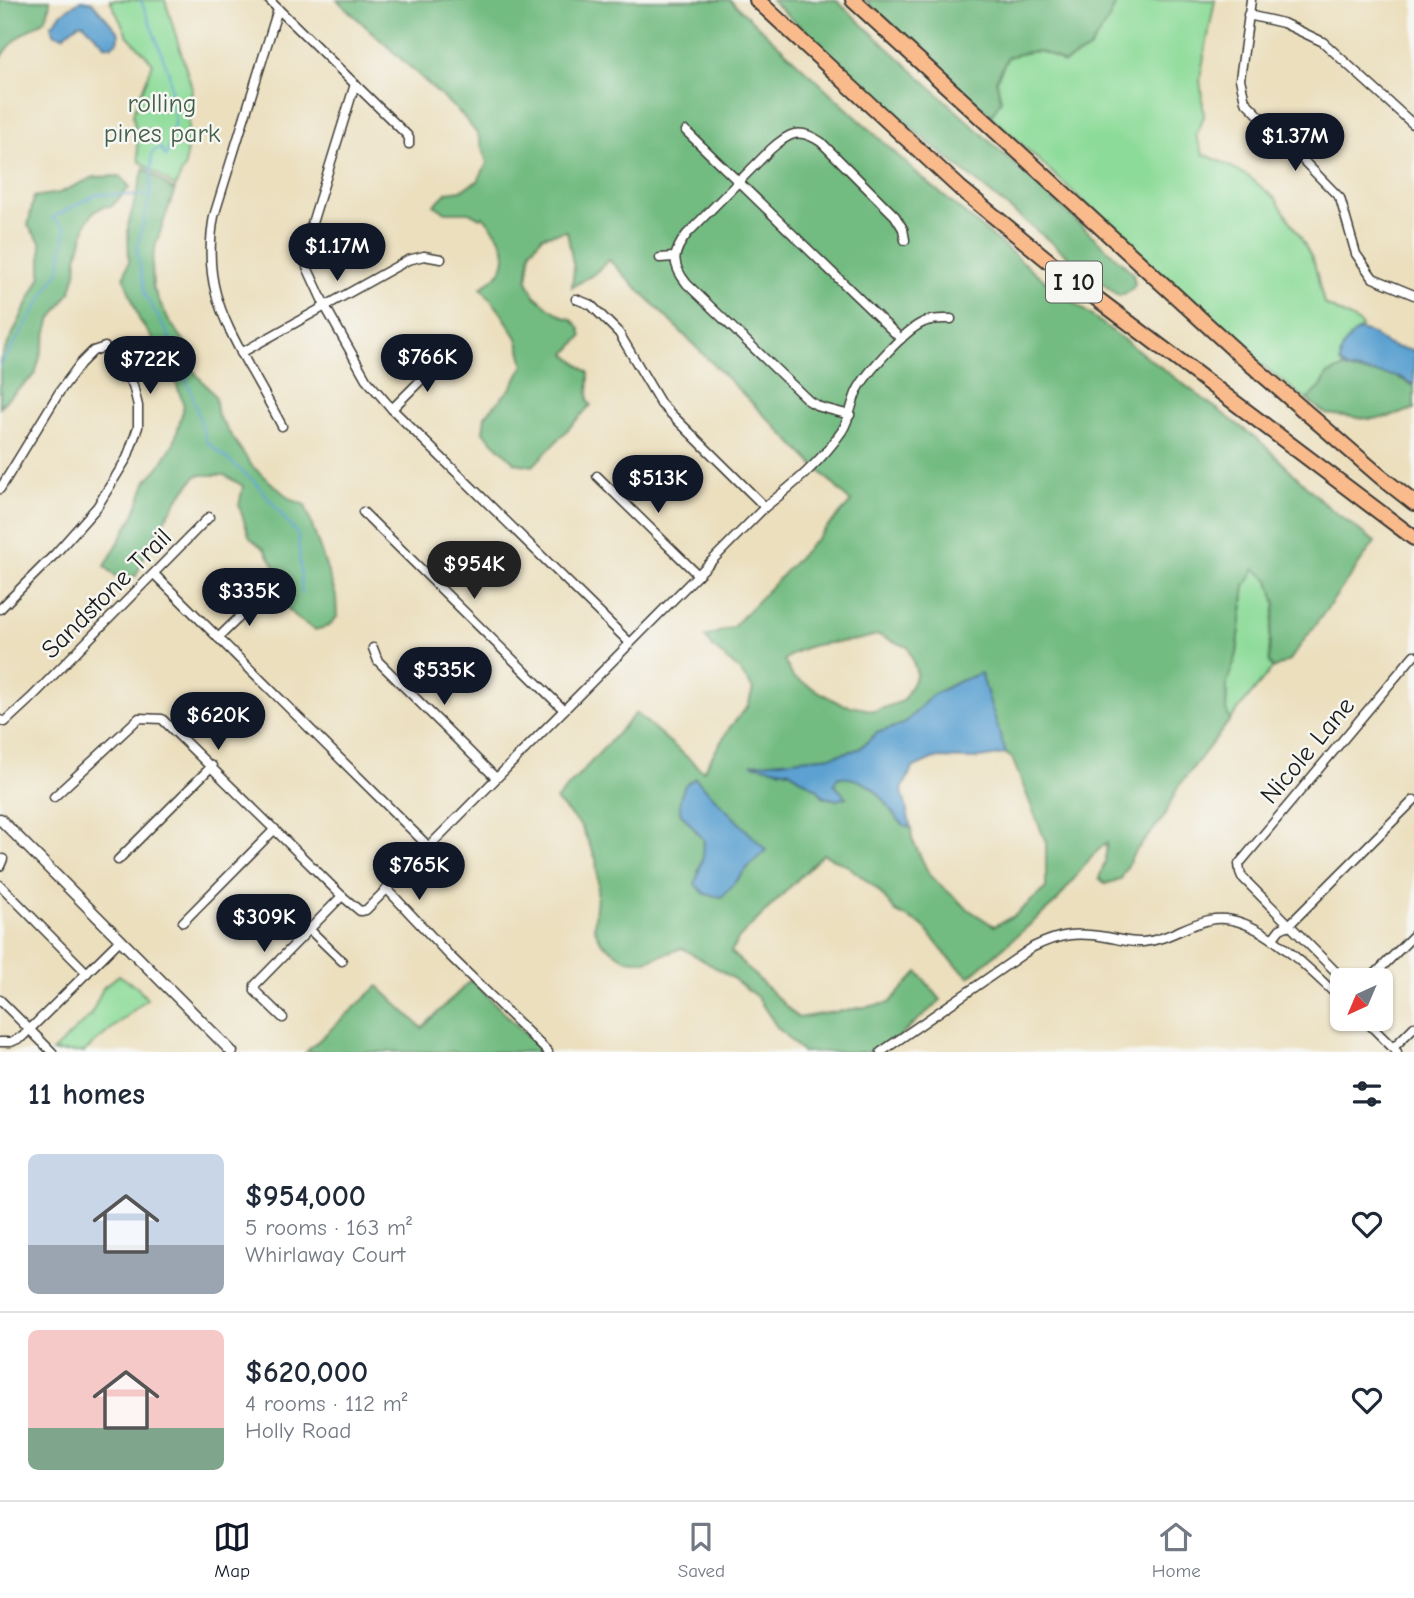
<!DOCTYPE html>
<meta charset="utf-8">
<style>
body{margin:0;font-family:"Comic Neue",sans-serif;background:#f6f6f7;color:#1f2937;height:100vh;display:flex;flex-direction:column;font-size:26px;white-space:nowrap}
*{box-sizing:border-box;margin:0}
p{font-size:23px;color:#747a83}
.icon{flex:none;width:38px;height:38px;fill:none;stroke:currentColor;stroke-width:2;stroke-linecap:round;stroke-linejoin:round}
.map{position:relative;height:1052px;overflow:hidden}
.side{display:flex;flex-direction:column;background:#fff;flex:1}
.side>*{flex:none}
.needle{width:46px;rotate:224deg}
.fabs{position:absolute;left:1330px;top:968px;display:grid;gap:14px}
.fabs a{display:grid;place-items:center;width:63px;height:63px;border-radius:10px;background:#fff;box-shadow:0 2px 5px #0004;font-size:35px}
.price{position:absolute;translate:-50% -60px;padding:0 16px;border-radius:24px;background:#111827;color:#fff;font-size:23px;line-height:46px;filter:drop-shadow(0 2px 4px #0008)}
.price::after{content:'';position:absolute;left:50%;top:42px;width:21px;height:16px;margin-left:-10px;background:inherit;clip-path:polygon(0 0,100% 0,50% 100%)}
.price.on{background:#222;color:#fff}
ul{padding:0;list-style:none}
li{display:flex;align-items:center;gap:21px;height:175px;padding:0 28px}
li+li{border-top:2px solid #e0e1e3}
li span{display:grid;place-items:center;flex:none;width:196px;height:140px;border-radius:10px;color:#555}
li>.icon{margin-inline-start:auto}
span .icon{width:84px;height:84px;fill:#fffc;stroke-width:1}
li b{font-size:30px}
h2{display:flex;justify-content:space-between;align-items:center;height:84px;padding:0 28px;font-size:30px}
.tabs{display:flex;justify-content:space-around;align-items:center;height:98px;border-top:2px solid #e0e1e3;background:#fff;font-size:19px;color:#747a83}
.tabs a{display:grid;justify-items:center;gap:4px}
.tabs .on{color:#111827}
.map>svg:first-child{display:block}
</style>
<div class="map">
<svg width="1414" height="1052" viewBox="0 0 1414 1052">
<rect width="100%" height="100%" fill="#f6f6f2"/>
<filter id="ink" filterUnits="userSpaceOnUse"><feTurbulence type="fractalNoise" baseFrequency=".0143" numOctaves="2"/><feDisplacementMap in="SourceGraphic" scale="14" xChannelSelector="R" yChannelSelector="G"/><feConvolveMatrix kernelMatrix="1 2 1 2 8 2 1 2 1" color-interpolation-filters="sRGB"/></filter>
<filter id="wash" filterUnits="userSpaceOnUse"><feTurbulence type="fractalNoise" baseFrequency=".00686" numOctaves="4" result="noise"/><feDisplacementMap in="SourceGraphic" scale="28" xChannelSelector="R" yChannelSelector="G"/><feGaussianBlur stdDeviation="1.57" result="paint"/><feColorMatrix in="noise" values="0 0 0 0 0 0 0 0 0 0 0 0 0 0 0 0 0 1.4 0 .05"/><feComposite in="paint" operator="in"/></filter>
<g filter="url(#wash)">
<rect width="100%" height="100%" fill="#ebdfbe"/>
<g fill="#8ddb99" stroke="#547c5a" stroke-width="2">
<polygon points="110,0 165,0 192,88 185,167 175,187 139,161 133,114 153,63 127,35"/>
<path d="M1117 0H1215L1200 78 1204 116 1196 136 1203 154 1222 162 1249 177 1276 199 1300 236 1314 262 1324 304 1358 322 1362 327C1349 341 1343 346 1343 365L1345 367 1327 375 1321 387 1307 400 1253 358 991 116 1001 100 996 80 1008 57C1035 50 1040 47 1064 63L1089 49 1109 19Z"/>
<polygon points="1255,568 1269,580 1276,604 1270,636 1269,662 1273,669 1270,671 1230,720 1226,710 1227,683 1237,654 1245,586"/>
<polygon points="119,975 137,987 147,999 84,1052 52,1052 91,1015 103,988"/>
</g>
<g fill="#72bb81" stroke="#476c4e" stroke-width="2" fill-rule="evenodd">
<path d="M0 0H50C48 27 40 20 23 34 13 41 6 50 0 60Z"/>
<path d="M337 0H730L921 177 1049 284 1260 441 1328 507 1375 542 1290 660 1273 669 1269 662 1270 636 1276 604 1269 580 1255 569 1245 586 1237 654 1227 683 1226 710 1230 720 1178 787 1164 817 1134 853 1121 879 1105 884 1099 878 1105 862 1107 842 1092 856 1056 902 969 977 947 956 922 925 896 912 877 889 848 866 823 854 739 938 731 952 798 1018 889 1003 918 972 941 1000 881 1052H802L777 1027 757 997 731 977 682 948 646 961 625 959 602 943 594 928 598 884 596 859 581 826 556 800 636 713 703 771 730 727 748 706 753 689 740 671 715 649 705 637 733 627 851 502 609 260 594 274 572 287 574 269 567 231 543 236 531 250 527 281 534 295 548 307 566 318 571 319 579 327 582 336 566 354 589 373 588 401 591 405 533 466 515 463 483 432 485 416 510 389 524 365 517 338 500 311 481 288C487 283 497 277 501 270 513 250 496 231 483 216L480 218 469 212H445L434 205 447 192 461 190 478 181 487 163 478 135 462 115ZM878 635 908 647 917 674 903 701 875 711 841 704 793 677 784 660C804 644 825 643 850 641 859 640 869 637 878 635ZM981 674 1006 754 1012 758 1046 843V888L1014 916 994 926 968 909 930 876 912 839 911 828C895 822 893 811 883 799 872 785 856 777 838 777L833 784 846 797 837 800 824 797 817 789 789 771 754 764 833 756 859 749 877 733 904 724 932 695 960 681ZM680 812 764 851 733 883 722 897 698 872 703 857 704 840Z"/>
<polygon points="771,0 836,0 1133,273 1135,285 1129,292 1119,296 1090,274 918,134"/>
<path d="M865 0H1117L1109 19 1089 49 1064 63C1040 47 1034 50 1008 57L996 80 1001 100 991 116Z"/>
<polygon points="144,168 173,190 175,189 156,244 152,263 153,288 169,321 186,343 192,369 215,396 218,416 252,466 290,499 305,505 336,596 337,617 329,626 315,630 298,619 280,600 275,566 264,549 250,538 239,506 243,486 224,475 197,475 180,496 149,544 136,576 116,577 105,566 134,515 147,480 159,467 174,443 184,406 170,365 139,319 124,277 129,261 128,225"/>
<polygon points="120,176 130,187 111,207 104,206 94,212 87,221 77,257 76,273 71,291 50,321 35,375 5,401 0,408 0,360 41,276 41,243 28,226 34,197 59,193 94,177"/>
<path d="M1345 367C1358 376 1374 370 1389 374 1397 376 1406 382 1414 386V409L1389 417 1371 419 1326 414 1307 400 1321 387 1327 375Z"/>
<polygon points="471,980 544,1052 306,1052 378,986 422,1028"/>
</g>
<g fill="#5ca1d1" stroke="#3c5e76" stroke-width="2">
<polygon points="81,0 92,2 119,33 118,41 111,46 105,45 83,23 78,24 63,36 55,34 51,26 62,13"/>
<path d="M1359 330C1375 333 1373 336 1385 343 1394 348 1404 349 1414 350V385L1400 377 1347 369 1340 363C1340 347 1346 340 1359 330Z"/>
<path d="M981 673 1006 754 973 759 934 758 912 768 902 790 911 828C895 822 893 811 883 799 872 785 856 777 838 777L834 784 846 797 837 800 824 797 817 789 789 771 751 764 833 756 859 749 877 733 904 724 932 695 960 681Z"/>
<polygon points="695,778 766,850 751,864 722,897 705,894 695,884 703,857 704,840 680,812 680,799 685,785"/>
</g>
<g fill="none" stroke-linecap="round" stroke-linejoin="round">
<g stroke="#5ca1d1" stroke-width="2">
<polyline points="150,196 137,249 145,295 167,332 191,391 207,442 257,484 298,535 302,593"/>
<polyline points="0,367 59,271 66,228 52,218 97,194 150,196 152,152 161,148 166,157 175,120 169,73 143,5 140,0"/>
</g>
</g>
</g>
<g filter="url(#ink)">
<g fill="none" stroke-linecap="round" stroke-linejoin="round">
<defs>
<g id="minor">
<polyline points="269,0 407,135 409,138 409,144"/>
<polyline points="1251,0 1240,79 1245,101 1340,198 1356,254 1373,278 1414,295"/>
<path d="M278 9 214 216C203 278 219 312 248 365 260 385 271 406 282 426"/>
<polyline points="1248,15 1283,23 1323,42 1414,125"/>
<polyline points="355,84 308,236 307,267 325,306 366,379 392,409 630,643"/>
<polyline points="686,131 901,339"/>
<polyline points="660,258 674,257"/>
<polyline points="576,299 591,305 619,333 661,404 765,507"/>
<polyline points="241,353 408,260 424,256 441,259"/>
<polyline points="392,409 444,357 451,356"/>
<path d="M850 415 820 407 809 401 687 284C671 264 672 253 687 234L771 149C789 133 799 127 821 142L895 216 903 229 905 240"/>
<polyline points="597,476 698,575"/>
<polyline points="0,489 60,391 80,364 93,351 105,347 133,385 138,406 138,427 127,458 97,507 56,553 0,609"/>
<polyline points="363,512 564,710"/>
<polyline points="154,574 429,847"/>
<polyline points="218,638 259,598"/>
<polyline points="373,648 378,661 496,778"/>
<polyline points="0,720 5,722 31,698 209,517"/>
<path d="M54 797 139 718 162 719 342 896 360 911 366 910 765 507C793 485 822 461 842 431 850 419 851 404 857 391 866 373 906 329 924 322 933 318 942 319 951 319"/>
<polyline points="118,860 212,766"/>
<polyline points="0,866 3,859"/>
<polyline points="0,885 87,973"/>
<polyline points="387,889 449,955 548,1052"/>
<polyline points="183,922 275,829"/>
<polyline points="309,929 342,961"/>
<polyline points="1273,938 1280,929 1289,925 1414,800"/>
<polyline points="1344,980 1242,877 1240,872 1239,864 1414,655"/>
<polyline points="1369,980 1414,935"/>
<polyline points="0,1000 52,1052"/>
<polyline points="283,1018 255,991 255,985 342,896"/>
<polyline points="1363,1018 1397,1052"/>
<polyline points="0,1042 11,1042 22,1037 120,940"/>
<polyline points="1393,1048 1414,1027"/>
<path d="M881 1052 1033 947C1060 934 1076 932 1106 937 1118 939 1130 943 1143 942 1167 940 1186 925 1209 920 1255 909 1310 971 1342 1000"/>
</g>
<polyline id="tertiary" points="0,819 232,1052"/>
<g id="motorway">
<polyline points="757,0 961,189 1067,276 1414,538"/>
<polyline points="853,0 1240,355 1381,477 1414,503"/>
</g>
</defs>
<use href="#minor" stroke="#3b3934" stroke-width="11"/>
<use href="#tertiary" stroke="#3b3934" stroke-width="13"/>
<use href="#motorway" stroke="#3b3934" stroke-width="18"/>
<use href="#minor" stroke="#fff" stroke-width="8"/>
<use href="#tertiary" stroke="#fff" stroke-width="10"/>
<use href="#motorway" stroke="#fabb8c" stroke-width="14"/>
</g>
</g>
<g text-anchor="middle" stroke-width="5" stroke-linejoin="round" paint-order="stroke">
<rect fill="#f6f6f2" stroke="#5d5d5c" stroke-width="2" x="1046" y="261.5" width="56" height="41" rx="5"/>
<g font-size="24" font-weight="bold" fill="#1c1c1c">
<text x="1074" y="290">I 10</text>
</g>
<g font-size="26" fill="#445f48" stroke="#f6f6f2">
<text x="162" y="112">rolling<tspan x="162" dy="30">pines park</tspan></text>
</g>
<g font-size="26" fill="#1c1c1c" stroke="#f6f6f2">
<text transform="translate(106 593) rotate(-45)" y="9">Sandstone Trail</text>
<text transform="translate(1307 750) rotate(-50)" y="9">Nicole Lane</text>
</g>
</g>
</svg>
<div class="fabs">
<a><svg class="needle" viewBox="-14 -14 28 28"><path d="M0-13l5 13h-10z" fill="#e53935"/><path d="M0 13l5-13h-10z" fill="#747a83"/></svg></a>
</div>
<b class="price" style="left:1295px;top:173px">$1.37M</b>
<b class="price" style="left:337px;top:283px">$1.17M</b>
<b class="price" style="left:427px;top:394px">$766K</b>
<b class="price" style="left:150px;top:396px">$722K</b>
<b class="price" style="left:658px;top:515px">$513K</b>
<b class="price on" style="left:474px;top:601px">$954K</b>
<b class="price" style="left:249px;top:628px">$335K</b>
<b class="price" style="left:444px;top:707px">$535K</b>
<b class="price" style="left:218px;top:752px">$620K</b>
<b class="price" style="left:419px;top:902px">$765K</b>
<b class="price" style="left:264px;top:954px">$309K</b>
</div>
<section class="side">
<h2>11 homes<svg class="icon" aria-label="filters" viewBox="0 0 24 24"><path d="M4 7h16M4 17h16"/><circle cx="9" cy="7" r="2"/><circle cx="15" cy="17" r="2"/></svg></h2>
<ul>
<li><span style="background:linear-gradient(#c9d6e8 65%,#9aa5b1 0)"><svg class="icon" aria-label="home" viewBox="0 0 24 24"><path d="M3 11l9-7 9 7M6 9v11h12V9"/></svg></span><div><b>$954,000</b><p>5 rooms · 163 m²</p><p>Whirlaway Court</p></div><svg class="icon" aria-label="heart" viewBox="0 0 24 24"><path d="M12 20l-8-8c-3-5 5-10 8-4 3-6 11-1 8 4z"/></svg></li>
<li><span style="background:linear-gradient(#f6c9c9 70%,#7fa58c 0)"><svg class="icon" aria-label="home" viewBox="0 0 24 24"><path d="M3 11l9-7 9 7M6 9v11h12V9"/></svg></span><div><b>$620,000</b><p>4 rooms · 112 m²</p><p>Holly Road</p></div><svg class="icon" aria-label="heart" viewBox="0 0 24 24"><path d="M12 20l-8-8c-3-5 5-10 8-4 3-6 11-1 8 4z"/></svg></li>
</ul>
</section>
<nav class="tabs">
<a class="on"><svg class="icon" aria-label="map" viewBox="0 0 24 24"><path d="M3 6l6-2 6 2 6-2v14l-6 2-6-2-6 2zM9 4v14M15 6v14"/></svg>Map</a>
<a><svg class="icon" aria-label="saved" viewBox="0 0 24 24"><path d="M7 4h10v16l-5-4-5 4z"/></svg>Saved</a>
<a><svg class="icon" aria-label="home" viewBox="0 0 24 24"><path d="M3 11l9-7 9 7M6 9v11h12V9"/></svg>Home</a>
</nav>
